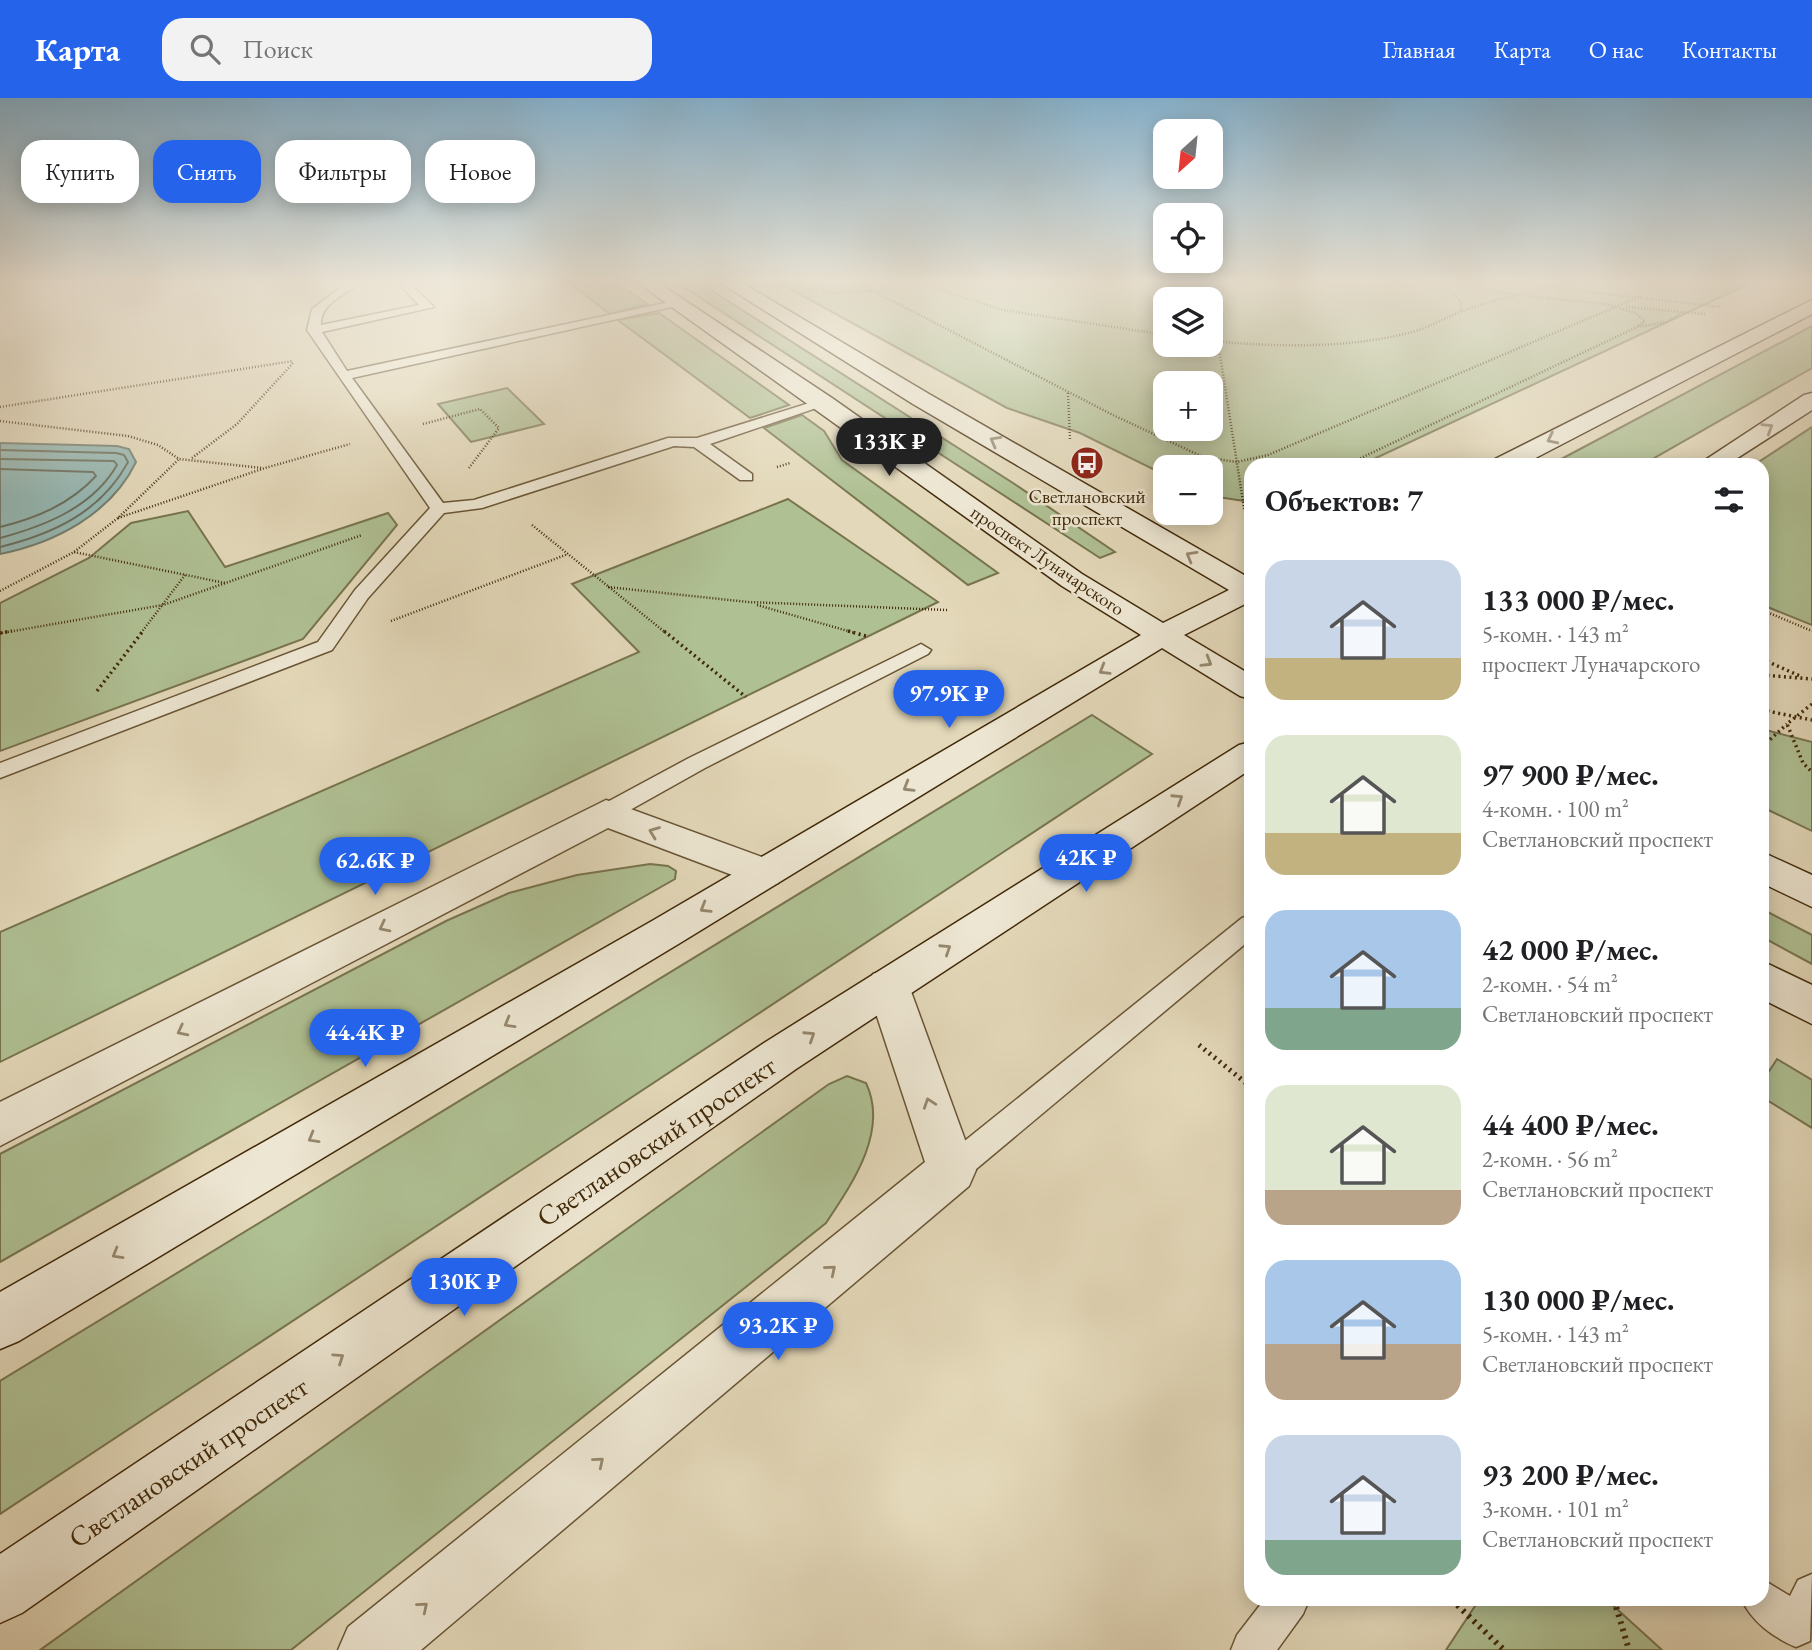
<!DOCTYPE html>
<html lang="ru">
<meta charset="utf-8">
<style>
body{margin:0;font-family:"EB Garamond",serif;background:#f2f2f2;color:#202124;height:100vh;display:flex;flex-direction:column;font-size:26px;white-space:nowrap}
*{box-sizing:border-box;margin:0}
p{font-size:23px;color:#757577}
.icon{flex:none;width:38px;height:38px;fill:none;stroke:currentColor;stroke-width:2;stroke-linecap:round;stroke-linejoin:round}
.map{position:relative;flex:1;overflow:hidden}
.sheet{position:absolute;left:1244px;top:360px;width:525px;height:1148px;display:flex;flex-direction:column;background:#fff;border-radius:21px;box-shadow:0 4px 18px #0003}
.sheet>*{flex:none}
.hud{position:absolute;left:21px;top:42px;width:665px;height:63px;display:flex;gap:14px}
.needle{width:46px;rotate:207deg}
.tools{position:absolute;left:1153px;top:21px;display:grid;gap:14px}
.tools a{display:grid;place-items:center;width:70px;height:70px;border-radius:14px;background:#fff;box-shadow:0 4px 18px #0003;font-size:35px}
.price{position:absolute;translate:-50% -60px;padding:0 16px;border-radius:24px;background:#2563eb;color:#fff;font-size:23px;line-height:46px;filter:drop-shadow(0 2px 4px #0008)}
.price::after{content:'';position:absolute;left:50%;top:42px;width:21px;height:16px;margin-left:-10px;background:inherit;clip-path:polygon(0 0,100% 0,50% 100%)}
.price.current{background:#222;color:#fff}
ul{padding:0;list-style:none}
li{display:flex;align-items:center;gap:21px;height:175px;padding:0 21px}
li span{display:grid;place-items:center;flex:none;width:196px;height:140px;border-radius:21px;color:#555}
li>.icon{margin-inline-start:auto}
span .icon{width:84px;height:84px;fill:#fffc;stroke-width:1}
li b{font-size:30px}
h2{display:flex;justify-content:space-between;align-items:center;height:84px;padding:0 21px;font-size:30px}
.pill{padding:0 24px;border-radius:21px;background:#fff;box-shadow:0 4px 18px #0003;font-size:24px;line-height:63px}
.pill.current{background:#2563eb;color:#fff}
header{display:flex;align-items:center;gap:42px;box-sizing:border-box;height:98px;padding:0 35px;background:#2563eb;color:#fff}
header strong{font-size:33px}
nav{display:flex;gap:38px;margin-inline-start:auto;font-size:24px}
.search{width:490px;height:63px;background:#f2f2f2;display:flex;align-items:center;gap:18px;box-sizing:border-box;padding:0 24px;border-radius:21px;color:#757577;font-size:26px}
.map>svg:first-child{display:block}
</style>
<header>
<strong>Карта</strong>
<div class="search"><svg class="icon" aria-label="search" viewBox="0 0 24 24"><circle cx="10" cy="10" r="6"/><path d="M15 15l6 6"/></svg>Поиск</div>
<nav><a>Главная</a><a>Карта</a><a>О нас</a><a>Контакты</a></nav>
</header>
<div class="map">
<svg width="1812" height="1552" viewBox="0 0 1812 1552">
<rect width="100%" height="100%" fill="#e3d8b9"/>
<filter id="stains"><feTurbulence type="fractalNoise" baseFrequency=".00286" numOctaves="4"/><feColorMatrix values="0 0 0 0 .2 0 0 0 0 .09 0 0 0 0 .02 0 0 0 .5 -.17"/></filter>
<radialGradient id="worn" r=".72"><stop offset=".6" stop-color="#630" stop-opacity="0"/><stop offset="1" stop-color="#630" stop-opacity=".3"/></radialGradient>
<g fill="#afc093" stroke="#78744e" stroke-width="2" fill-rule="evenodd">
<polygon points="565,182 613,182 647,206 610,216"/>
<polygon points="673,182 695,182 1013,385 1115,454 1100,460"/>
<path d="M774 182H1757L1361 367 1251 368V404L1211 398V369H1166L1165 377 1080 335 1007 310ZM1166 201H1211V247H1166ZM1211 285V331H1166V285Z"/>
<polygon points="659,215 789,307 750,320 618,222"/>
<polygon points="1812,228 1812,270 1642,367 1550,367"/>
<polygon points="507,290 544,326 471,344 438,306"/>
<polygon points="802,317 824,333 842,362 998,475 968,487 764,330"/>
<polygon points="1812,329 1812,527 1765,508 1762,510 1762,368 1754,367"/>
<polygon points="788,401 938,504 0,964 0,834 639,554 572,486"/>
<polygon points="188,413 225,469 388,415 397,427 303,541 0,653 0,505 89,460 131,425"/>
<polygon points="1092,617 1152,656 0,1416 0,1283"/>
<polygon points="1762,631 1812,644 1812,733 1762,709"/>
<polygon points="650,766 668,768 676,773 675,781 0,1164 0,1056 446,823 509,795 577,777"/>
<polygon points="1762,811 1812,837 1812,866 1762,839"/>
<polygon points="1777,961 1812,982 1812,1030 1762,999 1762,984"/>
<path d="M847 978 866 985C889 1033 852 1086 826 1125L291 1552H40L829 986Z"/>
<polygon points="1479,1502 1607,1502 1662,1552 1446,1552"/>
</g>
<path fill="#96b9b5" stroke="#747f70" stroke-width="2" d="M0 345 117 348 129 351 136 364C111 416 55 445 0 456Z"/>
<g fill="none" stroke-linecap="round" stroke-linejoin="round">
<g stroke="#6b715f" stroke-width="2">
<path d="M0 352 116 355 124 357 128 364C101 414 53 436 0 449"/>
<path d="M0 361 114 363 117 367C93 409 45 428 0 440"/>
<path d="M0 371 93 374 96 378C70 406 37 420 0 429"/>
</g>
<defs>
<g id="service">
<path d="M351 182H364C349 196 320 203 321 227L419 207 395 182H406L434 209 322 234 347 273 679 202 685 206 352 280 443 405 474 402 668 340H697L819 302 831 305 710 346 752 376V382H740L694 349 674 348 482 410 444 415 368 500 332 552 0 680V665L318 544 355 492 430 410 307 232 312 211Z"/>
<polygon points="921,546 931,552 928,556 705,670 614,721 598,721 594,715 598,709 689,660"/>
<polygon points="1251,817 1251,841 963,1082 952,1086 941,1082 937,1072 941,1062 1242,820"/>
<path d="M1812 1476 1810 1543 1796 1549C1774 1540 1751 1523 1742 1502H1762V1481L1790 1498 1798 1482Z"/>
<polygon points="1264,1502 1309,1502 1303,1516 1277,1552 1231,1552 1237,1537"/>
</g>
<g id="minor">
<polygon points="606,702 778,765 783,775 778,785 764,789 608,730 0,1048 0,1004"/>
<polygon points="888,871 903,876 909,888 976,1072 969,1088 421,1552 338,1552 348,1529 925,1064 867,888 873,876"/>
</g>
<g id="secondary">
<polygon points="634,182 654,182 832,300 1082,476 1163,525 1229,492 913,306 716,182 737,182 929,296 1251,481 1251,503 1184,537 1251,577 1251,601 1240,598 1162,550 680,845 19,1243 0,1251 0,1194 652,823 1141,537 1062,488"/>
<polygon points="1812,202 1812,216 1520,368 1488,368 1491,363"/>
<polygon points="1812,295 1812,312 1725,368 1696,368 1804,297"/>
<polygon points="1251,644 1251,671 796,971 22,1515 0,1525 0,1456 764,945 1239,647"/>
<polygon points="1762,754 1812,777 1812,809 1762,785"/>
<polygon points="1762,863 1812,887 1812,926 1762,901"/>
</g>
</defs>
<use href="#service" stroke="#695535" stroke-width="3"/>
<use href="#minor" stroke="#695535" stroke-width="3"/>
<use href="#secondary" stroke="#402909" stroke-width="3"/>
<g stroke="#402909" stroke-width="2.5" stroke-dasharray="1 2" stroke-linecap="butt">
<polyline points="852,182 1113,317 1203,359 1237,364 1268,357 1641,198"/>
<polyline points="910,182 1003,212 1166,237"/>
<polyline points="1439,182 1462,205 1460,214"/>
<polyline points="1444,182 1516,197"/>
<polyline points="1486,182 1721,209"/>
<polyline points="1736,182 1760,189"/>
<polyline points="823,195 872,193 911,183"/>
<polyline points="1525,198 1606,206 1636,215 1645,223 1637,229"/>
<polyline points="1626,209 1705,216"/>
<path d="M1211 243C1277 249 1351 251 1416 233 1432 228 1444 220 1460 214 1484 204 1513 199 1538 192"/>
<polyline points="1218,244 1244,410 1251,408"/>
<polyline points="1068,295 1070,342"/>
<polyline points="0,309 293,263"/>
<polyline points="0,323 128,338 158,347 179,361 262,370"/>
<polyline points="423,326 480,311 499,330 469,370"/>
<polyline points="192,360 237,326 294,264"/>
<polyline points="1344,368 1637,229 1667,224 1684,214"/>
<polyline points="777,369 790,365"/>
<polyline points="118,420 265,370 350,346"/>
<polyline points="532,427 666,535"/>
<polyline points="74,454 225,485"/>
<polyline points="608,489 748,504 947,512"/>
<polyline points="0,493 74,454 118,420 179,361"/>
<polyline points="757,507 855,535"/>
<polyline points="1762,512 1812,533"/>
<polyline points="391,523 568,456"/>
<polyline points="2,535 163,507 362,437"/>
<polyline points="141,535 185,477"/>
</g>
<g stroke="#402909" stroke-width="3.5" stroke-dasharray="2 3.5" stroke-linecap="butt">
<polyline points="664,533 746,599"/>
<polyline points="848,533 866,538"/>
<polyline points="0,535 12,533"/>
<polyline points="1762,561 1800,578"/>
<polyline points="1762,577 1812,581"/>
<polyline points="97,593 143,533"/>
<polyline points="1812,606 1787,626 1803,665 1812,674"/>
<polyline points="1762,612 1812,622"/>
<polyline points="1762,649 1787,626"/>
</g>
<polyline stroke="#402909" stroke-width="5" stroke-dasharray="2 4.5" stroke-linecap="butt" points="1199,947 1251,989"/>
<g stroke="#402909" stroke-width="6" stroke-dasharray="2.5 5" stroke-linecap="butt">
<polyline points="1452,1502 1504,1552"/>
<polyline points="1614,1502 1629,1552"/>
</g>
<use href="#service" fill="#ede6d2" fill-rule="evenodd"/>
<use href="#minor" fill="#ede6d2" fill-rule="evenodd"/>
<use href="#secondary" fill="#ede6d2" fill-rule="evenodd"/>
</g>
<defs><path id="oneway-chevron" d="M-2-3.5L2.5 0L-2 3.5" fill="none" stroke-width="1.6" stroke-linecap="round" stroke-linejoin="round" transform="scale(1.75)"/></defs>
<g stroke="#96886e">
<use href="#oneway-chevron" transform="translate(1768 330) rotate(-32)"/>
<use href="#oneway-chevron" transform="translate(1552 341) rotate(154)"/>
<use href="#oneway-chevron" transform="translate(995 343) rotate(-151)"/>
<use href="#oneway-chevron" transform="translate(1191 458) rotate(-150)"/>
<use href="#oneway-chevron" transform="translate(1207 564) rotate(31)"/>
<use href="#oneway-chevron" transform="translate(1104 572) rotate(149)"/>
<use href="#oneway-chevron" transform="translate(908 689) rotate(149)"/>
<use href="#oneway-chevron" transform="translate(1178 701) rotate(-33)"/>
<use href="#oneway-chevron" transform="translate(654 734) rotate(-159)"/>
<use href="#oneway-chevron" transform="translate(705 810) rotate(149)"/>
<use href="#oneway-chevron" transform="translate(384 829) rotate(153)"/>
<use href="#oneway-chevron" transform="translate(946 851) rotate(-33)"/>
<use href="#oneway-chevron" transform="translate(509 925) rotate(150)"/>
<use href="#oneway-chevron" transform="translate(182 933) rotate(153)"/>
<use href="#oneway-chevron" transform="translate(810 938) rotate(-33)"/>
<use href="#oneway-chevron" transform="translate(929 1005) rotate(-109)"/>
<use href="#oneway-chevron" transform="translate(313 1040) rotate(150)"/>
<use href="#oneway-chevron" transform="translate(117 1156) rotate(150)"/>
<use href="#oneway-chevron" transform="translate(831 1172) rotate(-40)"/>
<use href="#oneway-chevron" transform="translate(339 1260) rotate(-34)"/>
<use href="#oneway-chevron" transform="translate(599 1364) rotate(-40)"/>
<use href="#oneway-chevron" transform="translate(423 1509) rotate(-40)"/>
</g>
<linearGradient id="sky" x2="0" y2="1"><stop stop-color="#87b6d4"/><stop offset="0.46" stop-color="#f2ede0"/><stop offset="1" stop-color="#f2ede0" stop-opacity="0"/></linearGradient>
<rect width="1812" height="399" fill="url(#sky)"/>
<defs>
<symbol id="bus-disc" viewBox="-11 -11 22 22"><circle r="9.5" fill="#8f2418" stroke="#ede6d2"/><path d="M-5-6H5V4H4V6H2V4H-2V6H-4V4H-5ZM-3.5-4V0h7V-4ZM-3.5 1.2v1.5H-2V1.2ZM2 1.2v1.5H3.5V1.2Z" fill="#fff"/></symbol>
</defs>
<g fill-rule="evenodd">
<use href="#bus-disc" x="1068" y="346" width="38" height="38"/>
</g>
<g text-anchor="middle" stroke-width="5" stroke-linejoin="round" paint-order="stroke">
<g font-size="19" fill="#402909" stroke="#ede6d2">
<text x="1087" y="405">Светлановский<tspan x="1087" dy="22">проспект</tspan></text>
</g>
<g font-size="19" fill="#402909" stroke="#ede6d2">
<text transform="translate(1048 462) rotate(34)" y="7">проспект Луначарского</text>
</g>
<g font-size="28" fill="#402909" stroke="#ede6d2">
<text transform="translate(656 1043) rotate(-34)" y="10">Светлановский проспект</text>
<text transform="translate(188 1364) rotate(-34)" y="10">Светлановский проспект</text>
</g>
</g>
<rect width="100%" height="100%" filter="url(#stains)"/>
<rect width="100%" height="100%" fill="url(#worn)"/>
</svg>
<div class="tools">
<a><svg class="needle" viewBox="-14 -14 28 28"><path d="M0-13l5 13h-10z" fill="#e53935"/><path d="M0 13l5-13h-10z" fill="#757577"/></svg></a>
<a><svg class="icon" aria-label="locate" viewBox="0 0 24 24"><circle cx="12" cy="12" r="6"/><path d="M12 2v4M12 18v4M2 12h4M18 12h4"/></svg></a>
<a><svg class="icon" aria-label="layers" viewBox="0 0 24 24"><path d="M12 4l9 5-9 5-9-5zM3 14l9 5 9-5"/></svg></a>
<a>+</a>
<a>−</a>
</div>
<b class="price current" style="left:889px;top:380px">133K ₽</b>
<b class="price" style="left:949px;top:632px">97.9K ₽</b>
<b class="price" style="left:1086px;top:796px">42K ₽</b>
<b class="price" style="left:375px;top:799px">62.6K ₽</b>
<b class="price" style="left:365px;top:971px">44.4K ₽</b>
<b class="price" style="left:464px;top:1220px">130K ₽</b>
<b class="price" style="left:778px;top:1264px">93.2K ₽</b>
<div class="hud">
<a class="pill">Купить</a>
<a class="pill current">Снять</a>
<a class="pill">Фильтры</a>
<a class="pill">Новое</a>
</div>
<section class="sheet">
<h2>Объектов: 7<svg class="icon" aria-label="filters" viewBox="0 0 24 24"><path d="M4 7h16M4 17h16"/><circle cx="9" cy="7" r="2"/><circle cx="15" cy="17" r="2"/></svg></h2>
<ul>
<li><span style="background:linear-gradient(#c9d6e8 70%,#c2b280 0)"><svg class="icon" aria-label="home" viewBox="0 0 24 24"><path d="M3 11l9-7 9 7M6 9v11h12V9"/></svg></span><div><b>133 000 ₽/мес.</b><p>5-комн. · 143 m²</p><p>проспект Луначарского</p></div></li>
<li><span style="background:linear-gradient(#dfe7d0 70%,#c2b280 0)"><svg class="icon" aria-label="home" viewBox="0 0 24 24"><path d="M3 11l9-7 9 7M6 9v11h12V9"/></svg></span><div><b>97 900 ₽/мес.</b><p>4-комн. · 100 m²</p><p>Светлановский проспект</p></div></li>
<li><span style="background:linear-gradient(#a9c7e8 70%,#7fa58c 0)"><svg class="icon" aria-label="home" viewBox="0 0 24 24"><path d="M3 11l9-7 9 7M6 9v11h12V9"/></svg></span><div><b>42 000 ₽/мес.</b><p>2-комн. · 54 m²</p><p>Светлановский проспект</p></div></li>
<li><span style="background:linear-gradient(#dfe7d0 75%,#b9a48a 0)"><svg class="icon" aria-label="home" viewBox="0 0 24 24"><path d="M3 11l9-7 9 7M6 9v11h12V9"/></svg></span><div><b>44 400 ₽/мес.</b><p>2-комн. · 56 m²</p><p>Светлановский проспект</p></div></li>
<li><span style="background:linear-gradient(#a9c7e8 60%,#b9a48a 0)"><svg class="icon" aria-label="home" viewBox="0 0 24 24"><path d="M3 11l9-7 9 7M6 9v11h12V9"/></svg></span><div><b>130 000 ₽/мес.</b><p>5-комн. · 143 m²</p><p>Светлановский проспект</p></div></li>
<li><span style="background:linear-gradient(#c9d6e8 75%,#7fa58c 0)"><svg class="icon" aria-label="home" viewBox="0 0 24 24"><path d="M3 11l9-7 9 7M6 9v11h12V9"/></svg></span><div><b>93 200 ₽/мес.</b><p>3-комн. · 101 m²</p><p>Светлановский проспект</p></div></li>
</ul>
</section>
</div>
